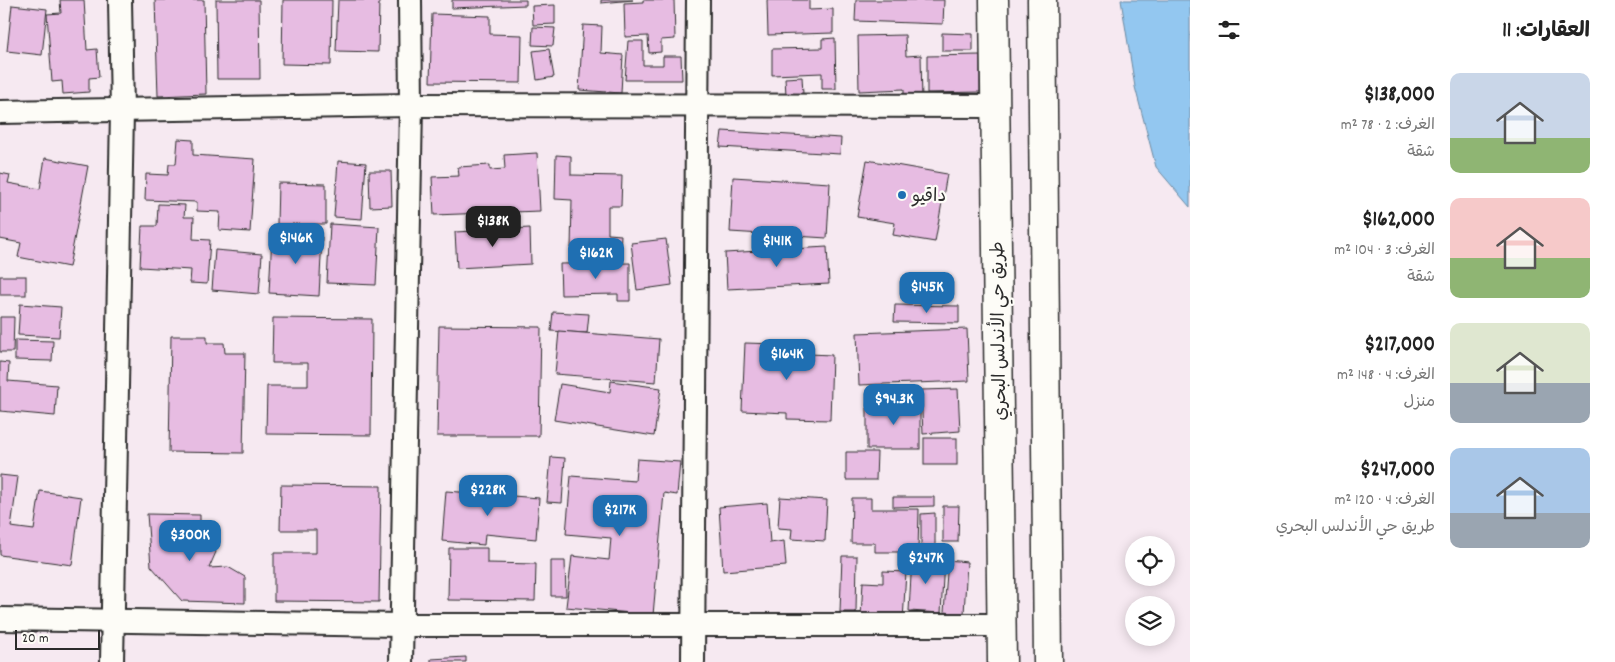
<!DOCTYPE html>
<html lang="ar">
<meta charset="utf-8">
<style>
body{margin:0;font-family:Dekko,"Playpen Sans Arabic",sans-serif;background:#f6f6f6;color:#222;direction:rtl;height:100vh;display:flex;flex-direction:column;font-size:19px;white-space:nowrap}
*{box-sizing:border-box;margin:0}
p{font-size:16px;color:#767676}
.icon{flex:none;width:28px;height:28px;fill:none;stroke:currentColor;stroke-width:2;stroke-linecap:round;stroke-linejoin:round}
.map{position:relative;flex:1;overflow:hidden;direction:ltr}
.panel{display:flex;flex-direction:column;background:#fff;width:425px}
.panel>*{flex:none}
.tools{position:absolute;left:1125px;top:536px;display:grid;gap:10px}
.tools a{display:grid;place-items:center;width:50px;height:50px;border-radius:50%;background:#fff;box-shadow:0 2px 12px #0003;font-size:25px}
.scale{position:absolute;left:15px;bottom:12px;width:85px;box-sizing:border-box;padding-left:5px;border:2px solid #2b2b2b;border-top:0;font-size:14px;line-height:18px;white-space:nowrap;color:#2b2b2b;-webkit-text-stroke:4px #fdfcf7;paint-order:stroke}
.price{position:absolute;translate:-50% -42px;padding:0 11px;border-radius:10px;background:#1f6fb2;color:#fff;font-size:16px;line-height:32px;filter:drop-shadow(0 1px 2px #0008)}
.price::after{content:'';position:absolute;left:50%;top:30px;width:15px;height:11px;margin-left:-8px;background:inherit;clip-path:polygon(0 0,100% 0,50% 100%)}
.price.on{background:#222;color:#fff}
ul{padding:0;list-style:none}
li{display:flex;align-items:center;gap:15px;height:125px;padding:0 25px}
li span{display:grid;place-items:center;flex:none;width:140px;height:100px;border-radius:10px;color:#555}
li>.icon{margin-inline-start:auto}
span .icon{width:60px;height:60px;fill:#fffc;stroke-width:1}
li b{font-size:21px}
h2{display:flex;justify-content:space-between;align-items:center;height:60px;padding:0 25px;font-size:21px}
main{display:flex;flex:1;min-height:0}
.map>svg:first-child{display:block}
</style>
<main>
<section class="panel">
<h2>العقارات: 11<svg class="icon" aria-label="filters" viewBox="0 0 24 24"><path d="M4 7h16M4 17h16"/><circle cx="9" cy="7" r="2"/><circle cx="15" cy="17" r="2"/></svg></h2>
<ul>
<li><span style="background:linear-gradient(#c9d6e8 65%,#8fb573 0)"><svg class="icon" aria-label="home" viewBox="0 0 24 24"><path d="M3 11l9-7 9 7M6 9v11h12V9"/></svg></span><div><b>$138,000</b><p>الغرف: 2 · 78 m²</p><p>شقة</p></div></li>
<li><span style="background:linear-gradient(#f6c9c9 60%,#8fb573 0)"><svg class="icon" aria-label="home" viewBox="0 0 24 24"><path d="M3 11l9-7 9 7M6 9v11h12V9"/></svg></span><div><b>$162,000</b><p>الغرف: 3 · 104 m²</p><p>شقة</p></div></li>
<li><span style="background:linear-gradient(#dfe7d0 60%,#9aa5b1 0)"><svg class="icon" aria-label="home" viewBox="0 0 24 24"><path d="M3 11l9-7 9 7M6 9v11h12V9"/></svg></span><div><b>$217,000</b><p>الغرف: 4 · 148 m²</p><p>منزل</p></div></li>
<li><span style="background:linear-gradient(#a9c7e8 65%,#9aa5b1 0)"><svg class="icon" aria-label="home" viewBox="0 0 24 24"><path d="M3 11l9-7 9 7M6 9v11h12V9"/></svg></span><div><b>$247,000</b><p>الغرف: 4 · 120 m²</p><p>طريق حي الأندلس البحري</p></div></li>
</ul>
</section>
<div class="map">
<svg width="1190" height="662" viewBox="0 0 1190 662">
<rect width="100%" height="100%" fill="#f6e9f1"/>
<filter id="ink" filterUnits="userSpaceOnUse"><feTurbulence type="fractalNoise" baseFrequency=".02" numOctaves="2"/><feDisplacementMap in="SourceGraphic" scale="10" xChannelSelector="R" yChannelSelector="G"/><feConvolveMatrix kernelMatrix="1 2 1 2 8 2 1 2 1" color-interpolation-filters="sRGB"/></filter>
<g filter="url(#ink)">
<polygon fill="#93c7f0" stroke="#6989a1" points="1121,0 1190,0 1190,207 1156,167 1135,87"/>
<g fill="#e7bce2" stroke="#2b2b2b">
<polygon points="60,0 84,0 87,50 97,49 99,77 89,78 89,92 63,94 62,81 52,82 47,14 61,13"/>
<polygon points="155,0 204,0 206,94 158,96"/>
<polygon points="216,0 259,0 260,79 217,79"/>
<polygon points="283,0 332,0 331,65 282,64"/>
<polygon points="338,0 379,0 378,52 336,51"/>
<polygon points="452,0 526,0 526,5 452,8"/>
<polygon points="601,0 633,0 601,3"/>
<polygon points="643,0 674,0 675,39 661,40 661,52 649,53 648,36 625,37 624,3 643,2"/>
<polygon points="767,0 809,0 809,10 833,9 833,33 768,35"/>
<polygon points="856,0 944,0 943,24 855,21"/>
<polygon points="12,5 47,9 42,55 7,51"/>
<polygon points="555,5 555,24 533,25 532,6"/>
<polygon points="432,14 490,16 490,34 522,35 521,83 430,82"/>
<polygon points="583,25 602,26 601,53 623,55 621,93 579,90"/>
<polygon points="533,27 555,28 553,46 532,45"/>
<polygon points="942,33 973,34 973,51 942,51"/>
<polygon points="905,35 906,56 921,55 922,101 904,101 904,89 859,91 858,36"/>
<polygon points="835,38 836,89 822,89 822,73 772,75 772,49 822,48 822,39"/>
<polygon points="628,41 643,41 643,65 663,65 663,56 681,56 682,80 625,80"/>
<polygon points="549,49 554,77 537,80 533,51"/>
<polygon points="980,55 980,92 927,93 927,56"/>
<polygon points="802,77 803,94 786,95 785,78"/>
<polygon points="722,131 841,138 840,154 720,147"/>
<polygon points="178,139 193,140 193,155 255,159 250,232 219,230 220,212 197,211 197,202 145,200 146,174 168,175 169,164 176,164"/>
<polygon points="537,153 540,211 434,215 432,177 459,176 458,167 490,165 490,170 505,169 504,155"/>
<polygon points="556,155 571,156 571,175 622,176 621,206 608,206 608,234 621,235 620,249 571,249 572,200 555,199"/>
<polygon points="45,158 88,166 69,267 18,257 21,243 0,239 0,173 10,175 8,183 40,189"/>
<polygon points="867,160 947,174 935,242 893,235 895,223 857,217"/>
<polygon points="338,161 366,163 362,219 334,217"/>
<polygon points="369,171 391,171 392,206 370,207"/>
<polygon points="733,177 830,183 827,238 730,232"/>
<polygon points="278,183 326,184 326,224 277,224"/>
<polygon points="158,204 185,205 184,217 194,217 193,239 210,240 207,284 190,283 191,270 140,267 142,226 157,226"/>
<polygon points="330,224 379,227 376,285 327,283"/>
<polygon points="530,228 531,264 457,268 455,232"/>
<polygon points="272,235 322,237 319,296 269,293"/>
<polygon points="666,239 672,285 637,290 631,243"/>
<polygon points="827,247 829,284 727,289 725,253"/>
<polygon points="215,250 262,254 259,294 212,290"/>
<polygon points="630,263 630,301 618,301 618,294 561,295 560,264"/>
<rect x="0" y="276" width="26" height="19"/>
<polygon points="20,304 61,307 59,337 18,335"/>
<polygon points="895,305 959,306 959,323 894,322"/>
<polygon points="553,312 589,314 587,333 551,331"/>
<polygon points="0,317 14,317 13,352 0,352"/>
<polygon points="273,318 372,319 371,435 266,434 267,386 308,386 308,363 272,363"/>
<polygon points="439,326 541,327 539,436 437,436"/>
<polygon points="967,329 969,381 859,385 857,333"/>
<polygon points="559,331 659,339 656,382 555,374"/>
<polygon points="171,336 207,336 207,343 224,343 225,353 245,353 243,453 169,452"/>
<polygon points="15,340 53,341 52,361 15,360"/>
<polygon points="745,343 809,345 809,354 832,355 830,420 787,419 787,413 742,411"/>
<polygon points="0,362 9,363 8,381 57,385 55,416 0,411"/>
<polygon points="611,381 661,388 654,436 554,420 560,384 610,392"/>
<polygon points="958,389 960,431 923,434 921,390"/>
<rect x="867" y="404" width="53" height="45"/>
<rect x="924" y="438" width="33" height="27"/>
<polygon points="846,452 877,452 876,480 846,480"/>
<polygon points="551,457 565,458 562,503 547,502"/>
<polygon points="637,459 680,462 677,495 664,493 653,615 566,607 572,556 609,560 611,538 566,534 571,476 635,481"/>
<polygon points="0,475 18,477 11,527 34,530 40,491 81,497 72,565 0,555"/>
<polygon points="281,485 381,486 379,602 274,601 274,553 316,553 316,530 280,530"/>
<polygon points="446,491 539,498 536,539 485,534 484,545 442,541"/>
<polygon points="780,497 827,500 825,541 791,539 792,529 778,528"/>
<polygon points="893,497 934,497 934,506 893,507"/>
<polygon points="852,498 871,498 871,509 919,509 918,552 875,552 875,543 851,543"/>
<polygon points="767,503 770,543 784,541 786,566 723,571 719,507"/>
<polygon points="943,506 959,506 958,542 943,542"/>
<polygon points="935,513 935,546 921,546 921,514"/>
<polygon points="147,514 200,515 200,534 191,534 190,547 211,544 216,552 209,568 228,567 245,577 245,603 182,601 151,566"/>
<polygon points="449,548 487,548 487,563 536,564 535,601 448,600"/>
<polygon points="842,556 857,556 856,612 840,612"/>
<polygon points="912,558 944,560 941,613 909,611"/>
<polygon points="948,560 967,562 964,614 944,612"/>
<polygon points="551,561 565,561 566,596 551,596"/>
<polygon points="883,571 906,572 903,620 861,617 863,582 883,583"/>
<polygon points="466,657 466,662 431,662 431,659"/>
</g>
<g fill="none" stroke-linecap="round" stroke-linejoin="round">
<defs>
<g id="street">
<polyline points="0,112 411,105 995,106"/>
<polyline points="0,619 401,625 1002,625"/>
<polyline points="112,662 122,111 120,0"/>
<polyline points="401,662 411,105 410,0"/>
<polyline points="693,662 698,0"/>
</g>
<g id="secondary">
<polyline points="994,0 1002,662"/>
<polyline points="1042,0 1048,662"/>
</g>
</defs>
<use href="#street" stroke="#2b2b2b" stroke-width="26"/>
<use href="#secondary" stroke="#2b2b2b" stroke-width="31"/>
<use href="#street" stroke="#fdfcf7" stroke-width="22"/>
<use href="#secondary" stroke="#fdfcf7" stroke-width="28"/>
</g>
</g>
<circle fill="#1f6fb2" stroke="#fdfcf7" stroke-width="2" cx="902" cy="195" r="5"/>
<g text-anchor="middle" stroke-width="4.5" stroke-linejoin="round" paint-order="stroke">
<g font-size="18" fill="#2b2b2b" stroke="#fdfcf7" text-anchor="start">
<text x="912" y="201">داقيو</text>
</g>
<g font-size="18" fill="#2b2b2b" stroke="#fdfcf7">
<text transform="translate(998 331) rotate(-91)" y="6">طريق حي الأندلس البحري</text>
</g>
</g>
</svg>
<div class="tools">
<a><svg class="icon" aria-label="locate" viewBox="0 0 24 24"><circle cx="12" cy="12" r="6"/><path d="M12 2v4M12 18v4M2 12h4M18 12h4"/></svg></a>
<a><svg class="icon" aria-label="layers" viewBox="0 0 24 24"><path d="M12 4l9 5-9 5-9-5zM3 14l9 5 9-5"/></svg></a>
</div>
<div class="scale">20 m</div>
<b class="price on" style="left:493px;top:248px">$138K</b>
<b class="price" style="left:296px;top:265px">$146K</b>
<b class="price" style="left:777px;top:268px">$141K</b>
<b class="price" style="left:596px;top:280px">$162K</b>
<b class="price" style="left:927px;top:314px">$145K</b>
<b class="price" style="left:787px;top:381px">$164K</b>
<b class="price" style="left:894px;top:426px">$94.3K</b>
<b class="price" style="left:488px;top:517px">$228K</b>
<b class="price" style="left:620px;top:537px">$217K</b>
<b class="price" style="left:190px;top:562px">$300K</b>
<b class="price" style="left:926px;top:585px">$247K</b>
</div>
</main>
